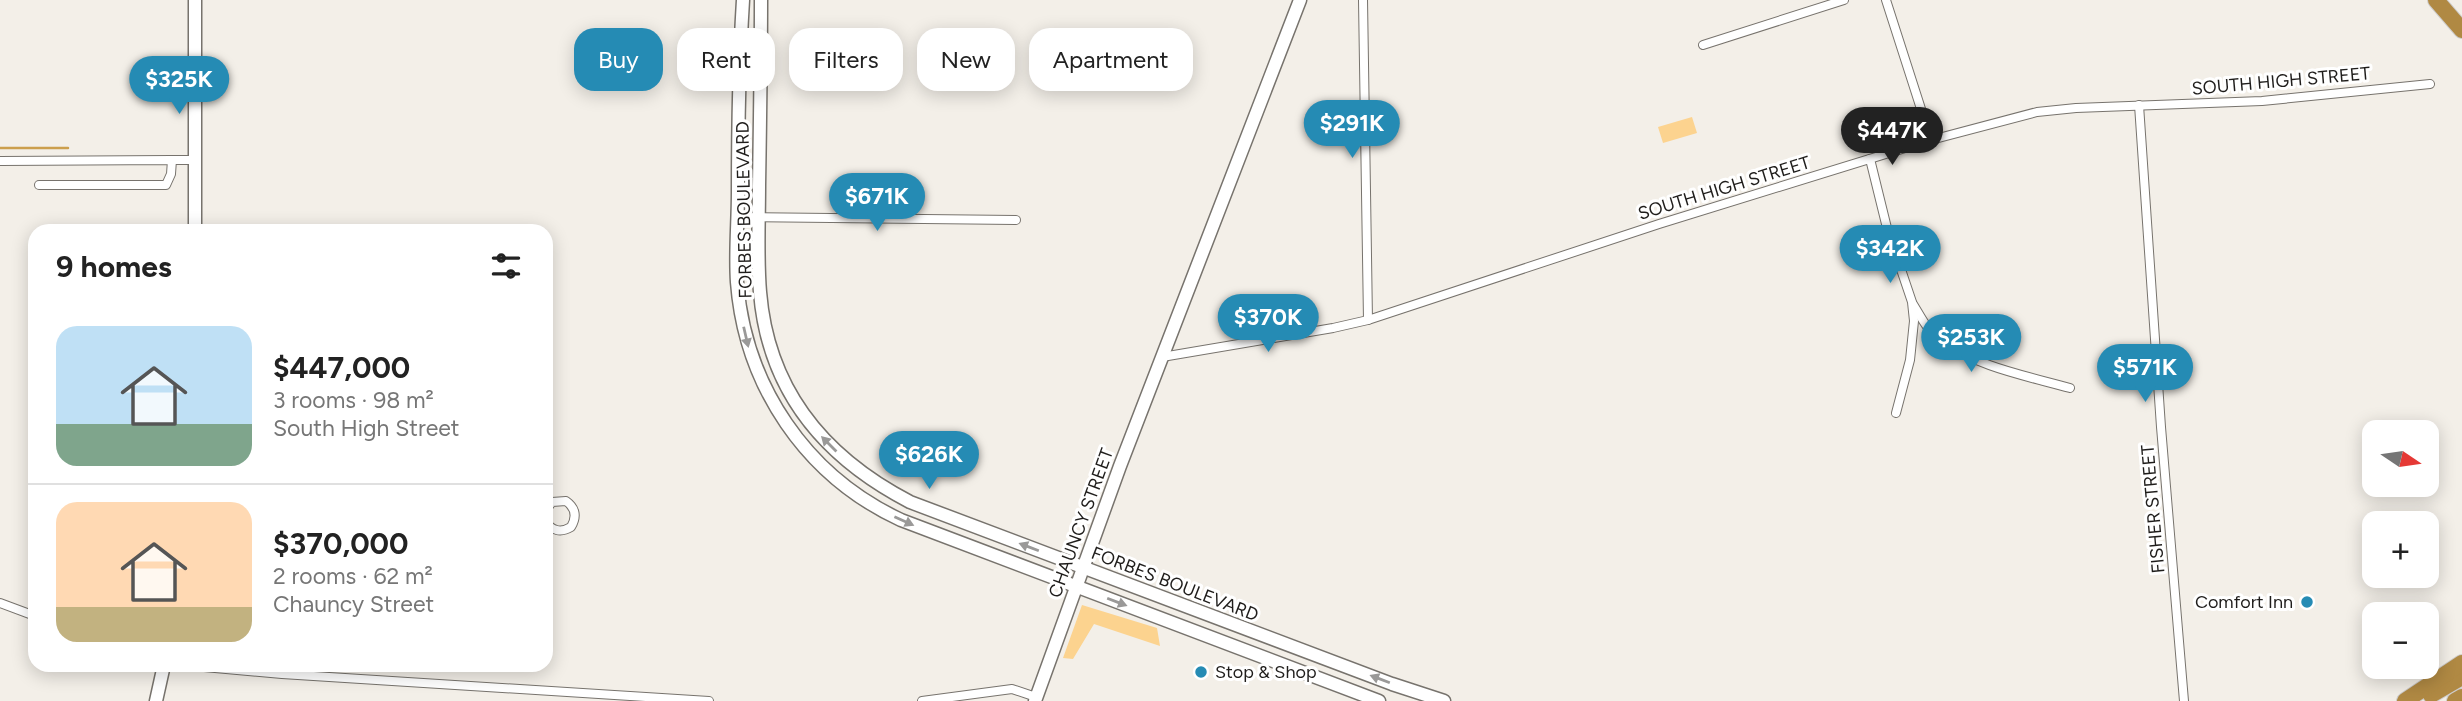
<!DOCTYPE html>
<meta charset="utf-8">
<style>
body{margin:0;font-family:Figtree,sans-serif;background:#f6f6f6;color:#222;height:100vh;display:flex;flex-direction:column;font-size:26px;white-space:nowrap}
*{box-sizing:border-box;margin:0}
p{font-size:23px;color:#767676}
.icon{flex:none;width:38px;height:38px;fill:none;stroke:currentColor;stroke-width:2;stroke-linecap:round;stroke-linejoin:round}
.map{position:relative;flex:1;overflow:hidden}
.side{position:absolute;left:28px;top:224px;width:525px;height:448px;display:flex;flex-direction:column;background:#fff;border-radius:21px;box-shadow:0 4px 18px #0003}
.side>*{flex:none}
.top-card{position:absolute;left:574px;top:28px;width:665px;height:63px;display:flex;gap:14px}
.needle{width:46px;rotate:103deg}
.fabs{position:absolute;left:2362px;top:420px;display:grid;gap:14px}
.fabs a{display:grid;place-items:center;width:77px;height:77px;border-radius:14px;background:#fff;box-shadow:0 4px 18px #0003;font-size:35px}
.price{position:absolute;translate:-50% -60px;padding:0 16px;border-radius:24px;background:#258bb4;color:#fff;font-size:23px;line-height:46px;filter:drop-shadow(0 2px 4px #0008)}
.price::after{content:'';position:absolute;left:50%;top:42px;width:21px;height:16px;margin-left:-10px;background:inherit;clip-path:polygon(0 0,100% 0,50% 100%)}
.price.on{background:#222;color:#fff}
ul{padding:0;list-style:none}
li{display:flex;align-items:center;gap:21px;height:175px;padding:0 28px}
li+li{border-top:2px solid #e0e0e0}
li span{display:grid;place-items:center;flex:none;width:196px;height:140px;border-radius:21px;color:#555}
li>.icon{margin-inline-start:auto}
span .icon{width:84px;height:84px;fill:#fffc;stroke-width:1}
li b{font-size:30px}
h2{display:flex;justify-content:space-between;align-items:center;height:84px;padding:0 28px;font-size:30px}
.tag{padding:0 24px;border-radius:21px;background:#fff;box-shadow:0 4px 18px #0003;font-size:24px;line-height:63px}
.tag.on{background:#258bb4;color:#fff}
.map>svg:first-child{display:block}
</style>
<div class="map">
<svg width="2462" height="701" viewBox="0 0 2462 701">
<rect width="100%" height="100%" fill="#f3efe8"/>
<g fill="#fcd38f">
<polygon points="1692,117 1697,133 1663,143 1658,127"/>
<polygon points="1082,605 1157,628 1160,646 1094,624 1073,659 1063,658"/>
</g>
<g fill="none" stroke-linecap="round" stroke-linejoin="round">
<polyline stroke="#cc9f4d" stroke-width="2.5" points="0,148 68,148"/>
<defs>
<g id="street">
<polyline points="1363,0 1368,320"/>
<polyline points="1886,0 1931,140"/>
<polyline points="1703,45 1844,0"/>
<polyline points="2139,105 2161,427 2184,701"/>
<polyline points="1870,159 1887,228 1912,302 1914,321 1910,360 1896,413"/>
<polyline points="172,160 195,160"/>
<polyline points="0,161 172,160 171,174 166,185 39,185"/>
<polyline points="738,217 1016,220"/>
<path d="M1913 304C1921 317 1927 330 1939 339 1976 367 2027 376 2070 388"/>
<polyline points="1162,357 1333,328 1368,320 1659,224 1931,140 2037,112 2076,108 2262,101 2430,84"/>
<path d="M546 510 552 502 566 501C576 508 577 517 571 527 561 533 551 531 546 521"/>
<polyline points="0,603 35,616"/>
<polyline points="182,665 282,674 709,701"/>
<polyline points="922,701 1012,689 1036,697"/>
</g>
<g id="secondary">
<path d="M743 0C739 64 738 128 738 192 738 222 735 252 737 282 745 386 806 476 901 520L1379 701"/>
<path d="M761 0C761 62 760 124 759 186 759 221 757 257 760 292 768 391 825 458 910 502L1392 684 1444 701"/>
<polyline points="195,231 195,0"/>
<polyline points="156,701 164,665"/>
<polyline points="1035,701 1120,466 1300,0"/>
</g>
<g id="highway">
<polyline points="2436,0 2462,30"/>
<polyline points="2431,695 2462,677"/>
<polyline points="2405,701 2462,663"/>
<polyline points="2455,701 2462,697"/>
</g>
</defs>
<use href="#street" stroke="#77736d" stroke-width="10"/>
<use href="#secondary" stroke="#77736d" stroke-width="15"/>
<use href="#highway" stroke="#cecdcd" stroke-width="18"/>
<use href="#street" stroke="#fff" stroke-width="8"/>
<use href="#secondary" stroke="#fff" stroke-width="12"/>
<use href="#highway" stroke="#b08943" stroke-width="16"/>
</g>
<defs><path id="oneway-solid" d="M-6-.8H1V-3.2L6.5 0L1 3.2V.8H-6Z" transform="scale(1.75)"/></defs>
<g fill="#9a9998">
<use href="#oneway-solid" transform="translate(746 337) rotate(77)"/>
<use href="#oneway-solid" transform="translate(829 444) rotate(-135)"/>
<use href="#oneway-solid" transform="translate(904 521) rotate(24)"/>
<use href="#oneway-solid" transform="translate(1029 547) rotate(-159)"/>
<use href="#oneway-solid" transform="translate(1117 602) rotate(21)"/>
<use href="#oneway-solid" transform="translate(1380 679) rotate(-159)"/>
</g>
<g fill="#258bb4" stroke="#fff" stroke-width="2.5">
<circle cx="2307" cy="602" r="7"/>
<circle cx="1201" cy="672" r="7"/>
</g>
<g text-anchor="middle" stroke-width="6" stroke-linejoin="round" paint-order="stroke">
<g font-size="18" fill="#1f1d1b" stroke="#fff">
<text transform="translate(2281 81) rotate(-5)" y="6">SOUTH HIGH STREET</text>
<text transform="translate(1724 188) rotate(-17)" y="6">SOUTH HIGH STREET</text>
<text transform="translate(744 210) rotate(-91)" y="6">FORBES BOULEVARD</text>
<text transform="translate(2153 509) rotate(-95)" y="6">FISHER STREET</text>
<text transform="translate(1081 523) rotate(-70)" y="6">CHAUNCY STREET</text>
<text transform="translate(1175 584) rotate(21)" y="6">FORBES BOULEVARD</text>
</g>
<g font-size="18" fill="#1f1d1b" stroke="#fff" text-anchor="end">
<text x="2293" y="608">Comfort Inn</text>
<text x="1215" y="678" text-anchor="start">Stop &amp; Shop</text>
</g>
</g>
</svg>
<div class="fabs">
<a><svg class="needle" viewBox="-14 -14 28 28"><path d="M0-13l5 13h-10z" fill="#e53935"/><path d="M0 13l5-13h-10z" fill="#767676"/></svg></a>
<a>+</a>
<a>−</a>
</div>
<b class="price" style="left:179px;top:116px">$325K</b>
<b class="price" style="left:1352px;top:160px">$291K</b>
<b class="price on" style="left:1892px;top:167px">$447K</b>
<b class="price" style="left:877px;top:233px">$671K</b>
<b class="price" style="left:1890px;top:285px">$342K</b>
<b class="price" style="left:1268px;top:354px">$370K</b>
<b class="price" style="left:1971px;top:374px">$253K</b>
<b class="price" style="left:2145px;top:404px">$571K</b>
<b class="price" style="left:929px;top:491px">$626K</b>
<div class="top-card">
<a class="tag on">Buy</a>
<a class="tag">Rent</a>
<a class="tag">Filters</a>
<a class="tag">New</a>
<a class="tag">Apartment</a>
</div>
<section class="side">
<h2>9 homes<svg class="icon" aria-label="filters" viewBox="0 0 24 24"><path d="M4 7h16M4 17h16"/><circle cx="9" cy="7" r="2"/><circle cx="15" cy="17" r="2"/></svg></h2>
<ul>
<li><span style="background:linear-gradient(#bfe0f5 70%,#7fa58c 0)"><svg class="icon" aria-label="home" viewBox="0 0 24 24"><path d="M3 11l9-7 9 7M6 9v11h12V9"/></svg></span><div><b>$447,000</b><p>3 rooms · 98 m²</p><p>South High Street</p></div></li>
<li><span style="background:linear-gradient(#ffd9b3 75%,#c2b280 0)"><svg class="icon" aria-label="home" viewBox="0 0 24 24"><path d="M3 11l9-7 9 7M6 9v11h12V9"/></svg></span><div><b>$370,000</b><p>2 rooms · 62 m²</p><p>Chauncy Street</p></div></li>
</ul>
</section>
</div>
